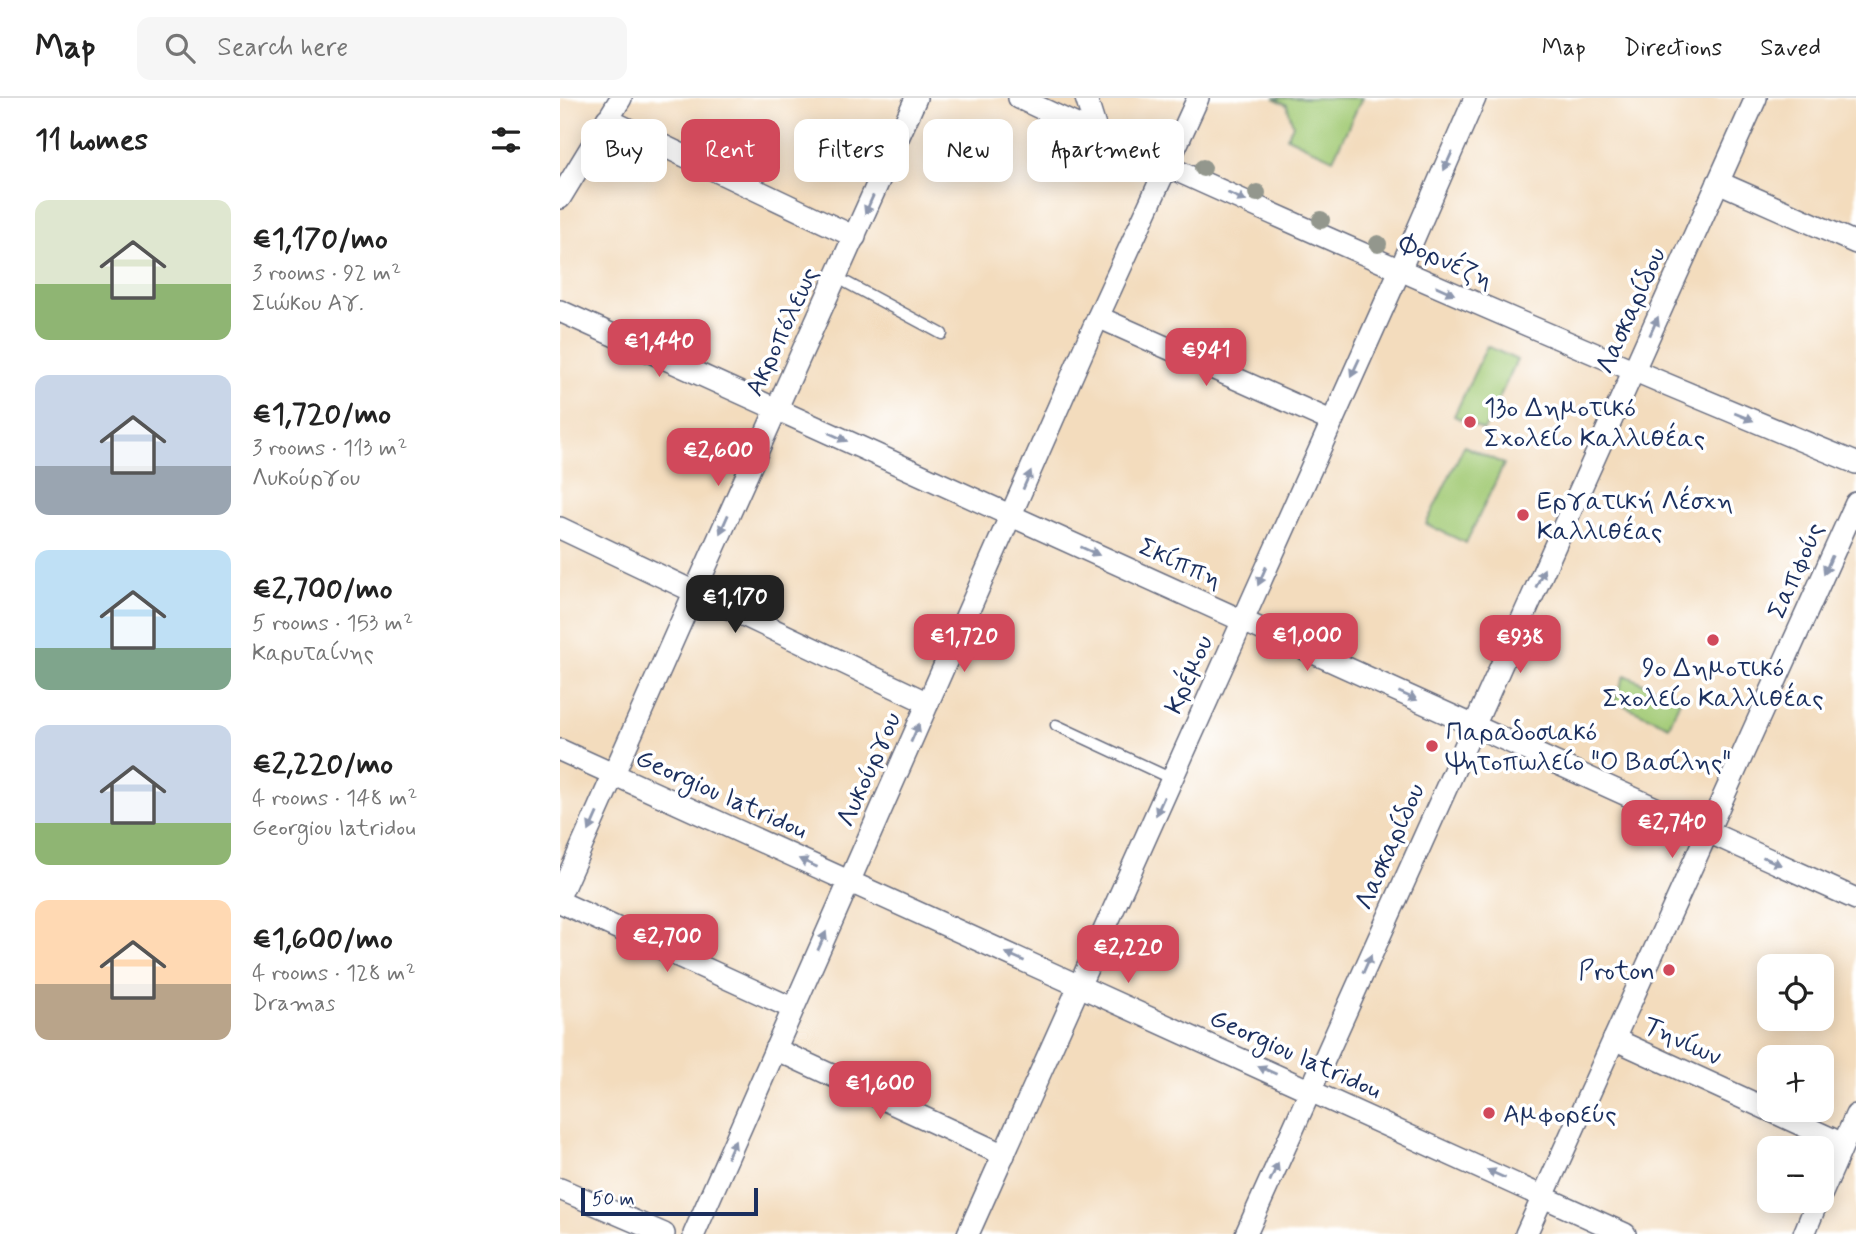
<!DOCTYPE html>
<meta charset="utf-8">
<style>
body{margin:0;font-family:Mynerve,sans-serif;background:#f6f6f6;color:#222;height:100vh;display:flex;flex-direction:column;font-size:26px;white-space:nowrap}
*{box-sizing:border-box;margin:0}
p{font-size:23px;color:#767676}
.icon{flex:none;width:38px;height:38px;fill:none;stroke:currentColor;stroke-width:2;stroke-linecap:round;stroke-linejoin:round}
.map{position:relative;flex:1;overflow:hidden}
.sheet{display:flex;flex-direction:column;background:#fff;width:560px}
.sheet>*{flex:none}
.hud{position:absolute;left:21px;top:21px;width:665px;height:63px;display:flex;gap:14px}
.fabs{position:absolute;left:1197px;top:856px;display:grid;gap:14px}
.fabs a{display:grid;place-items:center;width:77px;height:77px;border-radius:14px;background:#fff;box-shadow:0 4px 18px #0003;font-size:35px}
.scale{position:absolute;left:21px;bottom:18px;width:177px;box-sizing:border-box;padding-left:7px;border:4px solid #1b2f5e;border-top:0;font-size:19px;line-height:24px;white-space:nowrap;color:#1b2f5e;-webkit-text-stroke:5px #fff;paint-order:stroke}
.price{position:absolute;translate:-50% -60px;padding:0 16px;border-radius:14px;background:#d1495b;color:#fff;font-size:23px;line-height:46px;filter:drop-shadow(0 2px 4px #0008)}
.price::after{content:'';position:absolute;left:50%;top:42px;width:21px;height:16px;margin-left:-10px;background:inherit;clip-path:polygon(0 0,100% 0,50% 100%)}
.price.on{background:#222;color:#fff}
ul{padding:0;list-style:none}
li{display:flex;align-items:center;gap:21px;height:175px;padding:0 35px}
li span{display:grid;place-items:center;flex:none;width:196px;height:140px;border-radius:14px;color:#555}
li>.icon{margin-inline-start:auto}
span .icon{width:84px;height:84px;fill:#fffc;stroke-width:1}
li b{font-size:30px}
h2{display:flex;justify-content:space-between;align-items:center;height:84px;padding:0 35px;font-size:30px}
.tag{padding:0 24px;border-radius:14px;background:#fff;box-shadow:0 4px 18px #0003;font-size:24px;line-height:63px}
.tag.on{background:#d1495b;color:#fff}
header{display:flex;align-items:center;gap:42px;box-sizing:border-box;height:98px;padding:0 35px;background:#fff;border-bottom:2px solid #e0e0e0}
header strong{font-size:33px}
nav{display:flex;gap:38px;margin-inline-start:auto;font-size:24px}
.search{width:490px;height:63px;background:#f6f6f6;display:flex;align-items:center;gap:18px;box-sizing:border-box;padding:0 24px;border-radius:14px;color:#767676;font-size:26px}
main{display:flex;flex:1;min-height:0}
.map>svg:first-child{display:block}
</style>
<header>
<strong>Map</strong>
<div class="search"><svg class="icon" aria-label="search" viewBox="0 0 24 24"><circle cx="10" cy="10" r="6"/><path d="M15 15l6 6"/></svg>Search here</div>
<nav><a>Map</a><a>Directions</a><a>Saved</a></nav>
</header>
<main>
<section class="sheet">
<h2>11 homes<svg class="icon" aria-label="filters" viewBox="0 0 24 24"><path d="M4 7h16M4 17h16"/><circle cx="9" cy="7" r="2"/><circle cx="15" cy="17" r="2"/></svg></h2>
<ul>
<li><span style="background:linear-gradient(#dfe7d0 60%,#8fb573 0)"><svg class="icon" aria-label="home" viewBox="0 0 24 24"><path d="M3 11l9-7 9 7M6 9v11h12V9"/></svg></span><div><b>€1,170/mo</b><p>3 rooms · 92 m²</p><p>Σιώκου Αγ.</p></div></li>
<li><span style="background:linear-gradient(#c9d6e8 65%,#9aa5b1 0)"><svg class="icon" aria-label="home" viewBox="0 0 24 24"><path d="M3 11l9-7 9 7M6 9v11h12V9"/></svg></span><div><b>€1,720/mo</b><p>3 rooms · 113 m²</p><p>Λυκούργου</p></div></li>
<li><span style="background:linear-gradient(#bfe0f5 70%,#7fa58c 0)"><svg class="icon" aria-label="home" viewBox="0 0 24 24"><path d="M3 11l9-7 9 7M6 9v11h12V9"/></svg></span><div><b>€2,700/mo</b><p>5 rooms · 153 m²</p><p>Καρυταίνης</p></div></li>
<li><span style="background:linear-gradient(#c9d6e8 70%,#8fb573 0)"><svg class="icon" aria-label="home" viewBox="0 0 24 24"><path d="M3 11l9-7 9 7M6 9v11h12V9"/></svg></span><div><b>€2,220/mo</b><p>4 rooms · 148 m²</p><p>Georgiou Iatridou</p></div></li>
<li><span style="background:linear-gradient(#ffd9b3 60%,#b9a48a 0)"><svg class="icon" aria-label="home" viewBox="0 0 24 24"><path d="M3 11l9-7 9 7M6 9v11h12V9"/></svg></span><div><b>€1,600/mo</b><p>4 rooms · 128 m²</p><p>Dramas</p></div></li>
</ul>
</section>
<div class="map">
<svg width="1296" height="1136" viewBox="0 0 1296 1136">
<rect width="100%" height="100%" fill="#fff"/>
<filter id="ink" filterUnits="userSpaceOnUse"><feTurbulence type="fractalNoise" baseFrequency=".0143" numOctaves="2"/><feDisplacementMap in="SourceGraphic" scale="14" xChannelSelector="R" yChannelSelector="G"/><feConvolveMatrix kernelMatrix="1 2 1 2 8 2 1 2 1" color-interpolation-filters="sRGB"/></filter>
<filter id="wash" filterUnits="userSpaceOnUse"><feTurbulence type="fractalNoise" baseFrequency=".00686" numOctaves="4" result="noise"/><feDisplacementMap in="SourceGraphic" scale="28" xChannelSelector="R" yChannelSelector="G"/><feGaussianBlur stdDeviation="1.57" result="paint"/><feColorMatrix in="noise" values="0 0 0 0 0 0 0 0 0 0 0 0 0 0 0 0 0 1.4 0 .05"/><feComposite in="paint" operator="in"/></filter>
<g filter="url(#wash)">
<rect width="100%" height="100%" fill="#f3dcbd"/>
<g fill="#a3cb76" stroke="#5f7d6a" stroke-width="2">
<polygon points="714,0 802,0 773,61 727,39 733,27 727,7"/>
<polygon points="927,248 957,262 924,332 894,318"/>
<polygon points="904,348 944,366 906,445 866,426"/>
<polygon points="1065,577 1120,602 1109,628 1054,603"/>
</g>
</g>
<g filter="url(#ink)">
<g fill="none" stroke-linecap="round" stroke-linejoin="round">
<defs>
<g id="lane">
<polyline points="276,179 382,236"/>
<polyline points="496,627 612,681"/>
</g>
<g id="street">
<path d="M459 0C545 41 633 80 720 119 911 204 1103 286 1296 365"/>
<polyline points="526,0 538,38"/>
<polyline points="47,21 295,139"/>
<polyline points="1158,84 1296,145"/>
<polyline points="0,100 61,0"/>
<polyline points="0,213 1296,801"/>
<polyline points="538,219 771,323"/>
<polyline points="0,430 368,605"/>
<polyline points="0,652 1065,1136"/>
<polyline points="0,797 134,495 356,0"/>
<polyline points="0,804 232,910"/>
<polyline points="1054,941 1283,1046"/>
<polyline points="215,951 444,1057"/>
<polyline points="0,1091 104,1136"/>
<polyline points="1262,1095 1296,1017"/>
<polyline points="134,1136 538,219 638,0"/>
<polyline points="408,1136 840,172 915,0"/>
<polyline points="686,1136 1196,0"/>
<polyline points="966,1136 1296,405"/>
<polyline points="1244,1136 1258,1102"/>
</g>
</defs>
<use href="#lane" stroke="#676c7f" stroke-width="13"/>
<use href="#street" stroke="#676c7f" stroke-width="24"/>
<use href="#lane" stroke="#fff" stroke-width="10"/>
<use href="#street" stroke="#fff" stroke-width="21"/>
</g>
<g fill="#93978d">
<circle cx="643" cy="70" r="9"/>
<circle cx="697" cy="95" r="9"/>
<circle cx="761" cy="122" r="9"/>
<circle cx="818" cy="146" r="9"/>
</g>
<defs><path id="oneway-solid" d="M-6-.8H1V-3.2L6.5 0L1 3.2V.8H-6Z" transform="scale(1.75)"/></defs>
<g fill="#8d97ae">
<use href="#oneway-solid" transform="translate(888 63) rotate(114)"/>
<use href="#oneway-solid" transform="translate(677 99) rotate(24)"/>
<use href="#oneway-solid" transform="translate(309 107) rotate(114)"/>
<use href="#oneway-solid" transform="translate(885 192) rotate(24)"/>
<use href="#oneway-solid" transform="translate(1094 228) rotate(-66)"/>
<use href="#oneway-solid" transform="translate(795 270) rotate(115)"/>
<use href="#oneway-solid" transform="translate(1184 319) rotate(22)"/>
<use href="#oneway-solid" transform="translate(278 339) rotate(24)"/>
<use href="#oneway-solid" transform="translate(467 382) rotate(-67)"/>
<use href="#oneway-solid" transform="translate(164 426) rotate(114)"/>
<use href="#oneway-solid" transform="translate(530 453) rotate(24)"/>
<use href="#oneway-solid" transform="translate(1268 467) rotate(114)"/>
<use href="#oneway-solid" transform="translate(702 478) rotate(114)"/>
<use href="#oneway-solid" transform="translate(980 480) rotate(-66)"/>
<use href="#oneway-solid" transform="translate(848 598) rotate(24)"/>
<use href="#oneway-solid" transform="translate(355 635) rotate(-66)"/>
<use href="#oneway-solid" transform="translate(600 708) rotate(114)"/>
<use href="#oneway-solid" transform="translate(33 724) rotate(114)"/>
<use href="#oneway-solid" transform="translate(1212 763) rotate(24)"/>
<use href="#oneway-solid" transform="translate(248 765) rotate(-156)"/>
<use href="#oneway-solid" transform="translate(262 843) rotate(-66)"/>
<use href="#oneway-solid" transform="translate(455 859) rotate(-156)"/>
<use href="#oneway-solid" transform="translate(807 866) rotate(-66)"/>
<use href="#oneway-solid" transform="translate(707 972) rotate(-156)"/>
<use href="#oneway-solid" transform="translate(171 1051) rotate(-66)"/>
<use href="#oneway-solid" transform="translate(714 1074) rotate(-66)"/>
<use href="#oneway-solid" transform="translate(936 1076) rotate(-156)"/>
</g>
</g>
<g fill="#d1495b" stroke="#fff" stroke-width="2.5">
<circle cx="910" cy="324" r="7"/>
<circle cx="963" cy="417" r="7"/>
<circle cx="1153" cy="542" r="7"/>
<circle cx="872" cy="648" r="7"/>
<circle cx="1109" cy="872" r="7"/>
<circle cx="929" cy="1015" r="7"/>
</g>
<g text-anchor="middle" stroke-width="7" stroke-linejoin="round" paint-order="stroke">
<g font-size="26" fill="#1b2f5e" stroke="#fff">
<text transform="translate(887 162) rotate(24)" y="9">Φορνέζη</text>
<text transform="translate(1070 212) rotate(-66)" y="9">Λασκαρίδου</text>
<text transform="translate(221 233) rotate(-65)" y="9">Ακροπόλεως</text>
<text transform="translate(621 464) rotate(24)" y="9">Σκίππη</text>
<text transform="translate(1235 472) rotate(-66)" y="9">Σαπφούς</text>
<text transform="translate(628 576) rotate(-66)" y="9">Κρέμου</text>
<text transform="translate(308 671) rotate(-66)" y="9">Λυκούργου</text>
<text transform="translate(162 695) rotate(24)" y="9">Georgiou Iatridou</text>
<text transform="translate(829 748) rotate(-66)" y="9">Λασκαρίδου</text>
<text transform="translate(1123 942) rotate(25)" y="9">Τηνίων</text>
<text transform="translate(736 955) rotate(24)" y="9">Georgiou Iatridou</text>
</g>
<g font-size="26" fill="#1b2f5e" stroke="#fff" text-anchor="start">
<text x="924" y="318">13ο Δημοτικό<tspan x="924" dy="30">Σχολείο Καλλιθέας</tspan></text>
<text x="977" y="411">Εργατική Λέσχη<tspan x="977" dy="30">Καλλιθέας</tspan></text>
<text x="1153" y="578" text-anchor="middle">9ο Δημοτικό<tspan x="1153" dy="30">Σχολείο Καλλιθέας</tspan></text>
<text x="886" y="642">Παραδοσιακό<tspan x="886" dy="30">Ψητοπωλείο "Ο Βασίλης"</tspan></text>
<text x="1095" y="881" text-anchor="end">Proton</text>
<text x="943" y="1024">Αμφορεύς</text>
</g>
</g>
</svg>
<div class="fabs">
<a><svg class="icon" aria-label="locate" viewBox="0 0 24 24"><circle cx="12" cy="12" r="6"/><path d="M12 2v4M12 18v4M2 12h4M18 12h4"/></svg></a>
<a>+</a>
<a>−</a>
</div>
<div class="scale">50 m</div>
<b class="price" style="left:99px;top:281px">€1,440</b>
<b class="price" style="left:646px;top:290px">€941</b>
<b class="price" style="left:158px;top:390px">€2,600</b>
<b class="price on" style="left:175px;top:537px">€1,170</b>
<b class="price" style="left:747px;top:575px">€1,000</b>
<b class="price" style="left:404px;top:576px">€1,720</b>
<b class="price" style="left:960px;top:577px">€938</b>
<b class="price" style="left:1112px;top:762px">€2,740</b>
<b class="price" style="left:107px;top:876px">€2,700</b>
<b class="price" style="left:568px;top:887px">€2,220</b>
<b class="price" style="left:320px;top:1023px">€1,600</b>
<div class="hud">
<a class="tag">Buy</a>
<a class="tag on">Rent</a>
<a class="tag">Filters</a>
<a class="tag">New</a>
<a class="tag">Apartment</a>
</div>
</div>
</main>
